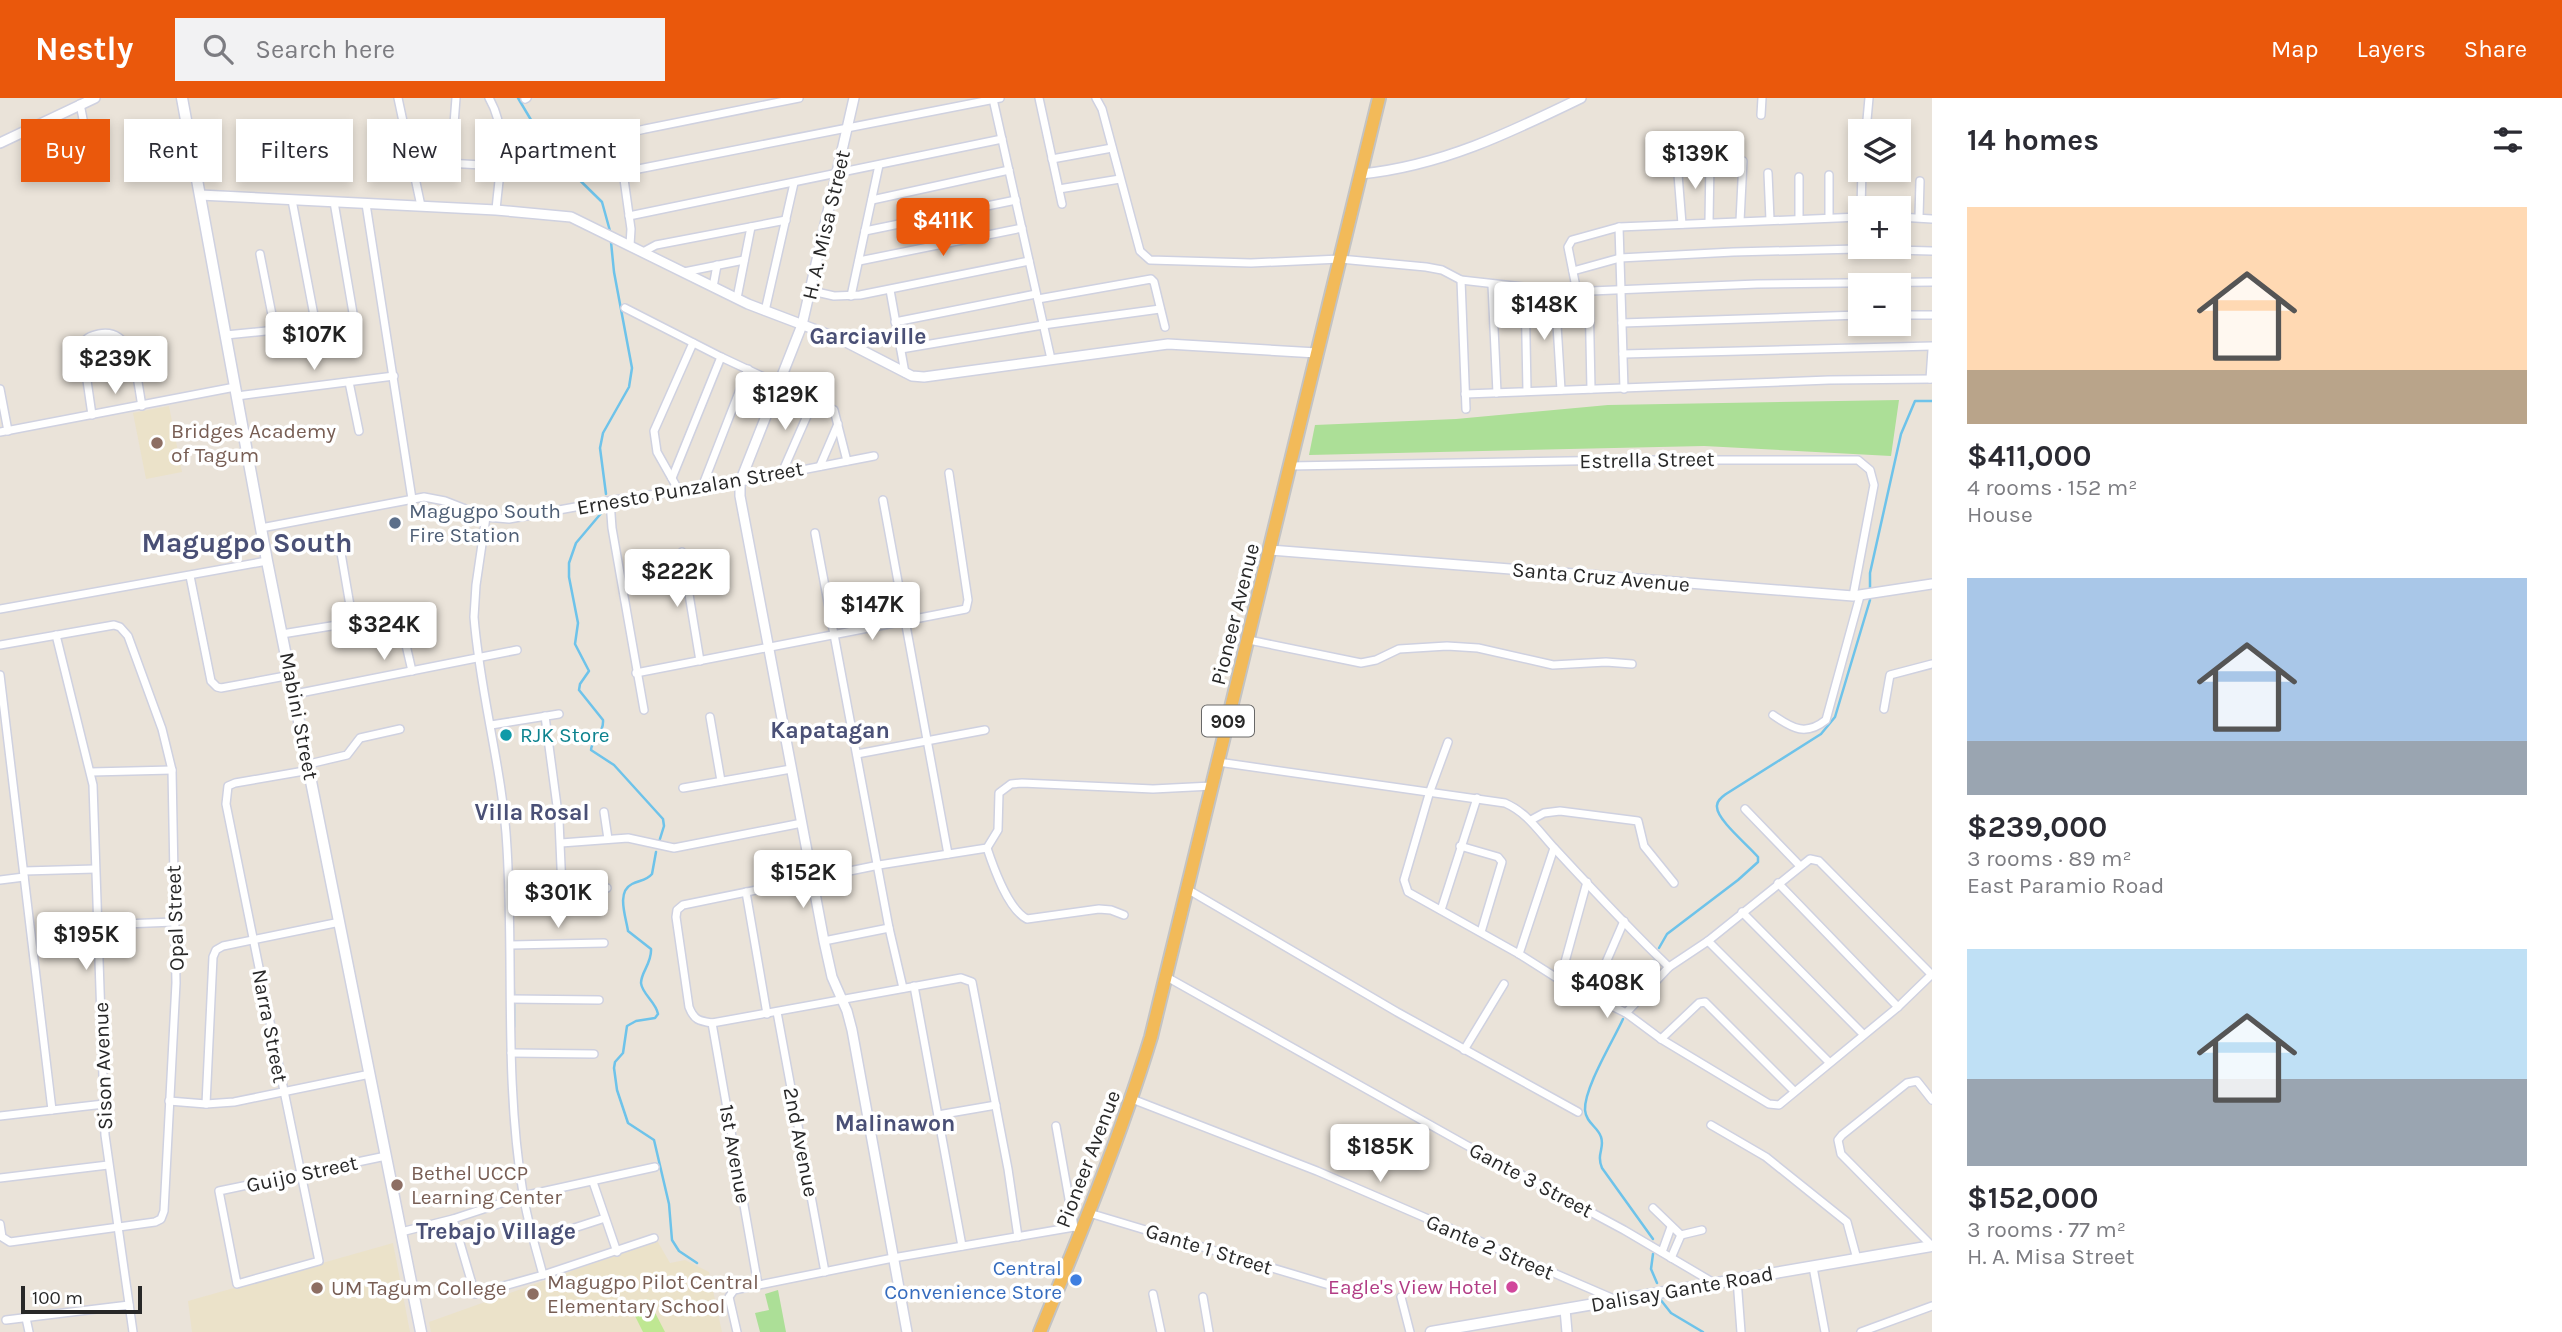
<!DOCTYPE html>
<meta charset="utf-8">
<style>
body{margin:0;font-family:Karla,sans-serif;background:#f2f2f3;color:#2b2b33;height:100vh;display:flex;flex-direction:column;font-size:26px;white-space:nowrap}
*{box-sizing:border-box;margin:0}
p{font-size:23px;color:#7c7c81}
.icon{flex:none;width:38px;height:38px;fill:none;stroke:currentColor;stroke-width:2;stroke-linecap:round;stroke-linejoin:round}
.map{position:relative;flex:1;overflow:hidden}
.side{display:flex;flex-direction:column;background:#fff;width:630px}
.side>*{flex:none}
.hud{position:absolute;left:21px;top:21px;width:665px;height:63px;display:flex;gap:14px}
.tools{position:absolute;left:1848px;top:21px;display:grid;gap:14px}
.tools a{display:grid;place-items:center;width:63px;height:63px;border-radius:0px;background:#fff;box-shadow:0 4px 10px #0003;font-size:35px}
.scale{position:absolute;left:21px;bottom:18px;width:121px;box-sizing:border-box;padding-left:7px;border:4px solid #282828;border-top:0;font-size:19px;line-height:24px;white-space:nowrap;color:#282828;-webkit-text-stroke:5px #fff;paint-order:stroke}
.price{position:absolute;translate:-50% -60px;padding:0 16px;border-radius:7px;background:#fff;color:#222;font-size:23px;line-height:46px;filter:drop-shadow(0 2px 4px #0008)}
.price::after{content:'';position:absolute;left:50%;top:42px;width:21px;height:16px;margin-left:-10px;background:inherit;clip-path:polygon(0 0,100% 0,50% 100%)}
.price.on{background:#ea580c;color:#fff}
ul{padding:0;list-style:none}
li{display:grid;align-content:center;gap:14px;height:371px;padding:0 35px}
li span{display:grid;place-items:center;height:217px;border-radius:0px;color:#555}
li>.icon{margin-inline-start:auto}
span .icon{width:126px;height:126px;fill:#fffc;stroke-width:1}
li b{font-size:30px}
h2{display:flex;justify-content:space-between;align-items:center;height:84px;padding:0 35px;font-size:30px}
.tag{padding:0 24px;border-radius:0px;background:#fff;box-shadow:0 4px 10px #0003;font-size:24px;line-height:63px}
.tag.on{background:#ea580c;color:#fff}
header{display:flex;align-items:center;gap:42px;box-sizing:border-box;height:98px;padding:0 35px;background:#ea580c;color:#fff}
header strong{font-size:33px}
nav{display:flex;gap:38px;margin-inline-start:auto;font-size:24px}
.search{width:490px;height:63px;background:#f2f2f3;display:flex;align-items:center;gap:18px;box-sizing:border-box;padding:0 24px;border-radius:0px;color:#7c7c81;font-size:26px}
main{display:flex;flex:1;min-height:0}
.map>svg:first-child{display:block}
</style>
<header>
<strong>Nestly</strong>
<div class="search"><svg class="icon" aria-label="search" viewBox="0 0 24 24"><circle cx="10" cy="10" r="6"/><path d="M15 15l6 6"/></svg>Search here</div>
<nav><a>Map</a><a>Layers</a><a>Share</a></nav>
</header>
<main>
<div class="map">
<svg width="1932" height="1234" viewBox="0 0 1932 1234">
<rect width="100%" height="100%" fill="#eae3d9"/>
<g fill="#ebe2c9">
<polygon points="169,308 182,374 146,381 133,315"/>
<polygon points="655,1139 670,1165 685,1162 709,1174 722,1234 431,1234 429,1224 616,1157"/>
<polygon points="393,1145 410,1234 192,1234 188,1203"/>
</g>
<g fill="#acdf97">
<polygon points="1899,302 1891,358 1704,348 1309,357 1315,327 1456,321 1608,307"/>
<polygon points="778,1192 786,1234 760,1234 755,1215 769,1212 765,1196"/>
</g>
<polygon fill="#bfe792" points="648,1201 665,1234 643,1234 630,1208"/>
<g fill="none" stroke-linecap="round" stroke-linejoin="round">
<g stroke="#6ec3ea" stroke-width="2.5">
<polyline points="518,0 549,52 602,104 610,133"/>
<polyline points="606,396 600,350 603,335 629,289 632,270 614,174 611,144"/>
<path d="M603 413 576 445 569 465V479L578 525 575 546 589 573 580 586 579 592 603 622C604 636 592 640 591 652L614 667 663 721 664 728 659 744"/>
<polyline points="1870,491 1870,475 1901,336 1915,303 1932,303"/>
<path d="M656 754 652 776C646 783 640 782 632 786 616 794 626 819 628 833L651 851C652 865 641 874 641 885 642 896 656 904 658 916L655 920 636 923 627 928 623 955 615 964 614 970 617 992 628 1025 654 1042 669 1106 672 1142 679 1153 697 1165"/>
<path d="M1659 850 1667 836 1738 782 1758 764V759C1749 748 1717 722 1717 709 1716 703 1722 699 1726 696L1821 636 1835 619 1870 502"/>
<polyline points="513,860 514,899"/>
<polyline points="514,904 514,929"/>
<polyline points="1630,906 1645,885 1653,863"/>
<path d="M1623 921C1613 943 1584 990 1585 1012 1586 1025 1598 1029 1601 1039 1605 1050 1596 1056 1602 1070L1653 1141"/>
<polyline points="1653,1156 1651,1171 1657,1185"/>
<polyline points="1660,1201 1671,1215 1703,1234"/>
</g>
<defs>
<g id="minor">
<polyline points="398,0 421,108"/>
<path d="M489 0C509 34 499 75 496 112"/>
<polyline points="1039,0 1062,106"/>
<polyline points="1096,0 1102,11 1140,153 1150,162 1251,165 1340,161 1426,169 1442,172 1461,182 1567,194 1757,186 1932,184"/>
<polyline points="525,1 527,0"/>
<polyline points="993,1 1051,261"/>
<polyline points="80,6 91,61"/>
<polyline points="1761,17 1762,0"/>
<polyline points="1866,33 1869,0"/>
<polyline points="590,44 645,31 799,0"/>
<polyline points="1052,61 1112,50"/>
<polyline points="412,63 499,68"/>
<polyline points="1677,64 1682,126"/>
<polyline points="451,65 456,0"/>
<polyline points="1768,75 1770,122"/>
<polyline points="1829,77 1829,119"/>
<polyline points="1799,79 1799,121"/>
<polyline points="1059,91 1120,81"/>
<polyline points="292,102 316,228"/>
<polyline points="872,102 1009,72"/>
<polyline points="366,106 412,401"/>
<polyline points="1861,110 1862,72"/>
<polyline points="629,118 1002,41"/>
<polyline points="1899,119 1932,121"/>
<polyline points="1919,119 1920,83"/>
<polyline points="1740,123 1743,63"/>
<polyline points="1709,124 1710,62"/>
<polyline points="1619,129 1624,291"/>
<polyline points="865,133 1016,102"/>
<polyline points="630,147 631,131 623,74 1000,0"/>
<polyline points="643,154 656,147 786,122"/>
<polyline points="260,156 275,232"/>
<polyline points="859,163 1022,130"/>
<polyline points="1573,173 1620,160 1733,154 1857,151 1932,153"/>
<polyline points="684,174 744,162"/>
<polyline points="1461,182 1466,311"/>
<polyline points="1492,187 1497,295"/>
<polyline points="713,189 717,167"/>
<polyline points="1525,190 1527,293"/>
<polyline points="890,192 905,275"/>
<polyline points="812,193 834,198 860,197 1029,163"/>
<polyline points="1555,194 1561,292"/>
<polyline points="1577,194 1568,149 1572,142 1619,129 1860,119"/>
<polyline points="1589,194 1591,291"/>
<polyline points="851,198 879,67"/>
<polyline points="737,200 751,129"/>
<polyline points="1038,201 1151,181 1154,184 1165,229"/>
<polyline points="625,210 721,259 834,312 847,363"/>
<polyline points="765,213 794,85"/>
<polyline points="1899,217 1932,217"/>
<polyline points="895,224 1036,196"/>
<polyline points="1622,225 1860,217"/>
<polyline points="226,237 344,225 351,222 353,215 334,104"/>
<polyline points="901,251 1043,227 1160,211"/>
<polyline points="1623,256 1932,248"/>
<polyline points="1930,281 1932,252"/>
<polyline points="349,284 359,333"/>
<polyline points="0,291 8,333"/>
<polyline points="1465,296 1829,282 1932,281"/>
<polyline points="237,298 394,278"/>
<path d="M92 317 82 248C85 240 90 238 99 236 135 229 137 283 142 308"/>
<polyline points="0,334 235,289"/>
<polyline points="820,368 838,326"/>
<polyline points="1290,368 1625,362 1858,362 1870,372 1874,387 1853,498"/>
<polyline points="781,377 814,302"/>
<polyline points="672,380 721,259"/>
<polyline points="702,389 748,271"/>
<polyline points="679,393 657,354 654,333 693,245"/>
<polyline points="883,402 948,756"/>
<polyline points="610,403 612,430 644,612"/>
<path d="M486 419 476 487 474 519C480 597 503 672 507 750 514 865 504 981 523 1095 527 1123 536 1150 543 1177"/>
<polyline points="261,430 424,399 445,403 486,419 509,421 614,402 740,384 874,358"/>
<polyline points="815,435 889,830 903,890"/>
<polyline points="682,454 700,563"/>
<polyline points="341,455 353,525"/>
<polyline points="190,478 211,583 217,589 221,590 291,577"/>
<polyline points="0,511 267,463"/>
<polyline points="403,534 412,573"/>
<polyline points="282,536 405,516"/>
<polyline points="56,537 93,687 105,1037 133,1234"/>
<polyline points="1249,542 1361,565 1376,562 1399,551 1447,548 1478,550 1553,567 1606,564 1632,566"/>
<polyline points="0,547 114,527 120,529 128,538 162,631 172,672 176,885 164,1113 161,1121 155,1124 10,1144 2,1139 0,1126"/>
<polyline points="636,575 966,511 968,502 949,375"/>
<polyline points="0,577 52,1012"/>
<polyline points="295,596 517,552"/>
<polyline points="1884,611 1890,577 1932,566"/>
<path d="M1773 617C1793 631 1806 638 1826 622L1860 498"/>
<polyline points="545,618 559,723 562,791"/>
<polyline points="710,619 721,683"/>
<polyline points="491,627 559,616"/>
<polyline points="1448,644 1430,693 1404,782 1408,794 1519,856 1560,882 1626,915 1661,941 1769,1006 1779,1007 1898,909 1932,876"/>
<polyline points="857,656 985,632"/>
<path d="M1218 664 1505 705C1528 715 1539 734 1556 752 1593 792 1630 832 1669 869"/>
<polyline points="309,666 347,657 360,640 400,631"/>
<path d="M310 672 235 685 228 688 226 706C257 858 287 1011 319 1163L237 1186 219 1093 386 1058"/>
<polyline points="91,674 172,672"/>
<polyline points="683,690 791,671"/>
<polyline points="1745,711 1800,768"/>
<polyline points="604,714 608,741"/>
<polyline points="1531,722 1544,715 1560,713 1638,723 1644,748 1674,785"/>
<polyline points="561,745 628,740 674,750 802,725"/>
<polyline points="1460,748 1498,759 1502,764 1481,834"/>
<path d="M987 750C994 771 1008 811 1027 821L1099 811 1111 812 1124 817"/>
<polyline points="24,773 95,771"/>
<polyline points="0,782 24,779"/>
<polyline points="1778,785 1898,909"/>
<polyline points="1187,791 1397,914 1578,1014"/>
<polyline points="509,792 607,790"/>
<polyline points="746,794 767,916"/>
<polyline points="1441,812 1477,700"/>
<polyline points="1742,814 1863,936"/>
<polyline points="99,827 174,824"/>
<polyline points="824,843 889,830"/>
<polyline points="1708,843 1829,964"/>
<polyline points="511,847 604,845"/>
<polyline points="1519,856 1554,750"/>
<polyline points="1165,878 1466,1047 1624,1132 1714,1185"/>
<polyline points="1560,882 1587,784"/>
<polyline points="914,888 962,1148"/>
<polyline points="1591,899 1624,823"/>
<polyline points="511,901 599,902"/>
<polyline points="777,914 825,1174"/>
<polyline points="1626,915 1669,869 1708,843 1810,761 1819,763 1931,876"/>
<polyline points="712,925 758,1187"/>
<polyline points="1661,941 1699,905 1705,904 1794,993"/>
<polyline points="1464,952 1504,886"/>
<polyline points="511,955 594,956"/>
<polyline points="1132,1001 1317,1073 1614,1201"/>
<polyline points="1932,1002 1917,983 1907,985 1842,1037 1838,1042 1841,1056 1932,1148"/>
<polyline points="169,1003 206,1006 234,1004 370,976"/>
<polyline points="206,1006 213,859 216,852 223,848 340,824"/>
<polyline points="938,1017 996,1007"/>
<polyline points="0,1018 104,1006"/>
<polyline points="1711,1027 1766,1059 1847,1124 1857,1161"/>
<polyline points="1056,1028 1074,1129"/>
<polyline points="0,1080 108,1067"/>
<polyline points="593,1084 617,1154"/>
<polyline points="1653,1110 1681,1137 1702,1132"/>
<polyline points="1089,1115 1329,1187"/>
<polyline points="453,1121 475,1196 543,1177 654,1140"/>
<polyline points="571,1131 605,1120"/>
<polyline points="401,1134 453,1121 523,1098 655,1069"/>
<path d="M1018 1139 1008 1071 972 884 961 880 712 925C699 923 694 922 689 909L676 819 677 812 683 807 879 767 987 750 998 732 999 695 1011 686 1022 685 1153 691 1212 688"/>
<polyline points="1662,1154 1671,1129"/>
<polyline points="1671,1160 1681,1137"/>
<polyline points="1813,1169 1825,1234"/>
<polyline points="1737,1181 1741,1234"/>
<polyline points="1153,1196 1161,1234"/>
<polyline points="1203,1199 1209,1234"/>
<polyline points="1401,1199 1410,1234"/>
<polyline points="26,1220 29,1234"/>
<polyline points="6,1222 129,1207"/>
<polyline points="737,1234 729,1199 734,1192 893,1160 1074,1129 1082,1133"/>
<polyline points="1861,1234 1932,1208"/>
</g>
<g id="tertiary">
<polyline points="854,0 802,227 740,384 740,398 824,843 832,879 847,913 852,932 907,1234"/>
<polyline points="0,45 95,0"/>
<path d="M1361 76C1441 68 1509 35 1581 0"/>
<polyline points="200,97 496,112 571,119 748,206 840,241 912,278 924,279 1168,246 1317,255"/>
<polyline points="1270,452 1853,498 1932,486"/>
<polyline points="1565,1211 1567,1234"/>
</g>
<g id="secondary">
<polyline points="182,0 267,463 421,1234"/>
<polyline points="1431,1234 1932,1148"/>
</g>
<path id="trunk" d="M1040 1234C1080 1137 1120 1040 1151 939L1379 0"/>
</defs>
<use href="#minor" stroke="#cfd1e0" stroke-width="10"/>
<use href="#tertiary" stroke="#cfd1e0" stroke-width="12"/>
<use href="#secondary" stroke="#cfd1e0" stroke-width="13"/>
<use href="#trunk" stroke="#c3c3c3" stroke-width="16"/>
<use href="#minor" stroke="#fff" stroke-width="7"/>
<use href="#tertiary" stroke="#fff" stroke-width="9"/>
<use href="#secondary" stroke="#fff" stroke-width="10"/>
<use href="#trunk" stroke="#f2ba59" stroke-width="12"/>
</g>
<g fill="#8d6e63" stroke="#fff" stroke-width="2.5">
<circle cx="157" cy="345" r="7"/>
<circle cx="397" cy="1087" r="7"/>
<circle cx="317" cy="1190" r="7"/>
<circle cx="533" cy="1196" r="7"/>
</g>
<circle fill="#5c6f8a" stroke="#fff" stroke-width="2.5" cx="395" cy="425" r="7"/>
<circle fill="#0f9aa8" stroke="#fff" stroke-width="2.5" cx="506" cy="637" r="7"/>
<circle fill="#3f7fe0" stroke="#fff" stroke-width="2.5" cx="1076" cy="1182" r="7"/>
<circle fill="#d1479c" stroke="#fff" stroke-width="2.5" cx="1512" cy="1189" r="7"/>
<g text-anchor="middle" stroke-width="7" stroke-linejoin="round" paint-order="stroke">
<rect fill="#fff" stroke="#686868" stroke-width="2" x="1202" y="607.5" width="52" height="31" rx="5"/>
<g font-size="19" font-weight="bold" fill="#282828">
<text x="1228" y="630">909</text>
</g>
<g font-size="21" fill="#282828" stroke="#fff">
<text transform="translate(826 127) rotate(-77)" y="7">H. A. Misa Street</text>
<text transform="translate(1647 362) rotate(-1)" y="7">Estrella Street</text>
<text transform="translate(690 390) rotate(-10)" y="7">Ernesto Punzalan Street</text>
<text transform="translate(1601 479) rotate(5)" y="7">Santa Cruz Avenue</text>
<text transform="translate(1235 516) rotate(-76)" y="7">Pioneer Avenue</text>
<text transform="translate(299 618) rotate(79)" y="7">Mabini Street</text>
<text transform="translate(175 820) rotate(-92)" y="7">Opal Street</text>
<text transform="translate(270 928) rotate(79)" y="7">Narra Street</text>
<text transform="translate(103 968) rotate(-92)" y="7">Sison Avenue</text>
<text transform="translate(801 1044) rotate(79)" y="7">2nd Avenue</text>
<text transform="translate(735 1056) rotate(80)" y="7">1st Avenue</text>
<text transform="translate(1088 1061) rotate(-69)" y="7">Pioneer Avenue</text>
<text transform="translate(302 1076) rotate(-12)" y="7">Guijo Street</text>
<text transform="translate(1531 1082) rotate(28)" y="7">Gante 3 Street</text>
<text transform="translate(1490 1149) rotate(23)" y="7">Gante 2 Street</text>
<text transform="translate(1209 1151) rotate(17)" y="7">Gante 1 Street</text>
<text transform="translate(1682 1191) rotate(-10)" y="7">Dalisay Gante Road</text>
</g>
<g font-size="21" fill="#785e54" stroke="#fff" text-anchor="start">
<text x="171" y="340">Bridges Academy<tspan x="171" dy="24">of Tagum</tspan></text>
<text x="411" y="1082">Bethel UCCP<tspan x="411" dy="24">Learning Center</tspan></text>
<text x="547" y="1191">Magugpo Pilot Central<tspan x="547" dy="24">Elementary School</tspan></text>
<text x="331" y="1197">UM Tagum College</text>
</g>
<g font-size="21" fill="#4e5e75" stroke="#fff" text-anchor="start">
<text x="409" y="420">Magugpo South<tspan x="409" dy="24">Fire Station</tspan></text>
</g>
<g font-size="21" fill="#0d838f" stroke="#fff" text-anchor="start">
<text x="520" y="644">RJK Store</text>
</g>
<g font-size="21" fill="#366cbe" stroke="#fff" text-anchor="end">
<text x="1062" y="1177">Central<tspan x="1062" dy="24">Convenience Store</tspan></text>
</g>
<g font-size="21" fill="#b23c85" stroke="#fff" text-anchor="end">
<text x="1498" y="1196">Eagle's View Hotel</text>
</g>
<g font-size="23" font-weight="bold" fill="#4a5076" stroke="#fff">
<text x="868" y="246">Garciaville</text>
<text x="830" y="640">Kapatagan</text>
<text x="532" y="722">Villa Rosal</text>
<text x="895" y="1033">Malinawon</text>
<text x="496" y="1141">Trebajo Village</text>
</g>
<g font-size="28" font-weight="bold" fill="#4a5076" stroke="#fff">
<text x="247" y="454">Magugpo South</text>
</g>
</g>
</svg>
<div class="tools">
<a><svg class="icon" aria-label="layers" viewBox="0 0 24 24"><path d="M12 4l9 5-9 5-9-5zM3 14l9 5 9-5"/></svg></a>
<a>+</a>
<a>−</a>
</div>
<div class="scale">100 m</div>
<b class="price" style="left:1695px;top:93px">$139K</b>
<b class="price on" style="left:943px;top:160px">$411K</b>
<b class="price" style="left:1544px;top:244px">$148K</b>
<b class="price" style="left:314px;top:274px">$107K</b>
<b class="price" style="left:115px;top:298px">$239K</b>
<b class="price" style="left:785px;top:334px">$129K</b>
<b class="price" style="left:677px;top:511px">$222K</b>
<b class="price" style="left:872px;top:544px">$147K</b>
<b class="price" style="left:384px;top:564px">$324K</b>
<b class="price" style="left:803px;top:812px">$152K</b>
<b class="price" style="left:558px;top:832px">$301K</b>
<b class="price" style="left:86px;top:874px">$195K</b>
<b class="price" style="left:1607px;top:922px">$408K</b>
<b class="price" style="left:1380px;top:1086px">$185K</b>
<div class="hud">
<a class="tag on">Buy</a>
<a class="tag">Rent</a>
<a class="tag">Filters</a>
<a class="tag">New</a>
<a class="tag">Apartment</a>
</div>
</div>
<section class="side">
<h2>14 homes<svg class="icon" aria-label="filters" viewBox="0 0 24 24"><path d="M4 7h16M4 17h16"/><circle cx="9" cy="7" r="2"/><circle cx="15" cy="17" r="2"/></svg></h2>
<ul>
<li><span style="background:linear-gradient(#ffd9b3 75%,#b9a48a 0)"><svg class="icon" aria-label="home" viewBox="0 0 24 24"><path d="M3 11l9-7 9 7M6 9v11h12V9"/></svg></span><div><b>$411,000</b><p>4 rooms · 152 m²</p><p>House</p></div></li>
<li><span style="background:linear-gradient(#a9c7e8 75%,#9aa5b1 0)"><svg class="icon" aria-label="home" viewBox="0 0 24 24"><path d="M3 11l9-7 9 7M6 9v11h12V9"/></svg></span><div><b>$239,000</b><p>3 rooms · 89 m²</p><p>East Paramio Road</p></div></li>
<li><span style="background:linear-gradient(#bfe0f5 60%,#9aa5b1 0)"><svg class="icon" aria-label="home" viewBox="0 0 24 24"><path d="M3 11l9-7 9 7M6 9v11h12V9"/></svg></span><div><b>$152,000</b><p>3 rooms · 77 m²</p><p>H. A. Misa Street</p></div></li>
</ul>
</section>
</main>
